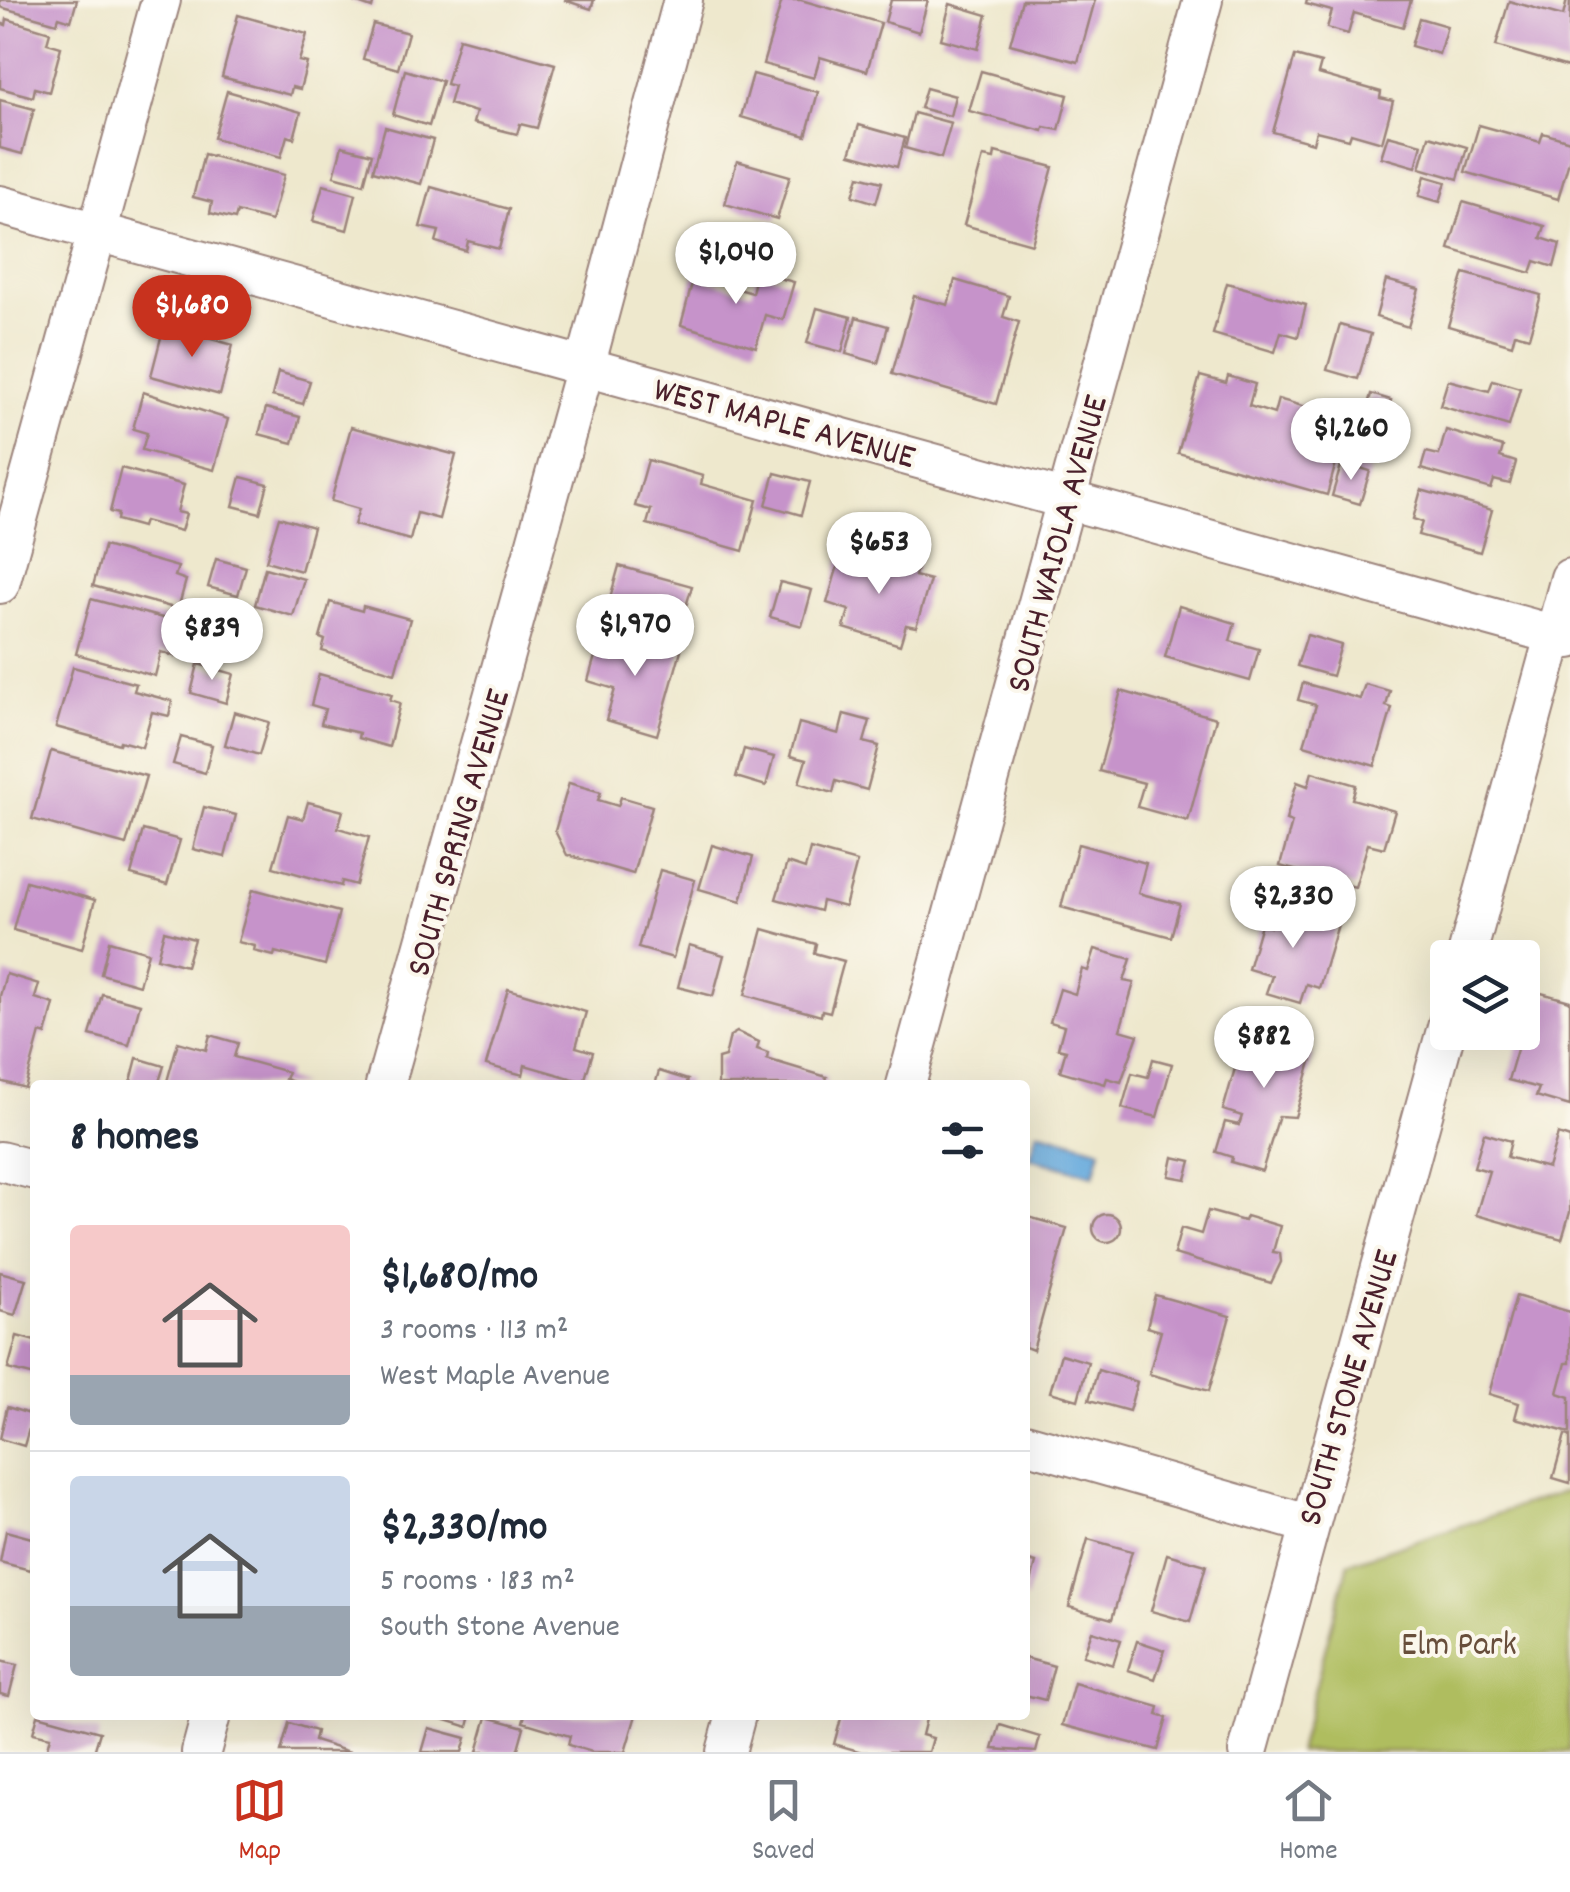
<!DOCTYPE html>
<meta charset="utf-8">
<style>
body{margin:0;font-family:Dekko,sans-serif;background:#f2f2f3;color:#1f2937;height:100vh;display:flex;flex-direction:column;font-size:38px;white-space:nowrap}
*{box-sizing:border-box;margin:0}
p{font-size:32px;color:#747a83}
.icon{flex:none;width:55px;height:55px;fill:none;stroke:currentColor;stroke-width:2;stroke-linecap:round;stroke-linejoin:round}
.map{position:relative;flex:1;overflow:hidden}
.drawer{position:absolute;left:30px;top:1080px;width:1000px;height:640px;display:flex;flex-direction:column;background:#fff;border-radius:10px;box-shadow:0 10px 40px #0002}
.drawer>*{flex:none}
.buttons{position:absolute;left:1430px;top:940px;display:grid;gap:20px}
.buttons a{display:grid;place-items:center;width:110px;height:110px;border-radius:10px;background:#fff;box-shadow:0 10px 40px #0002;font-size:50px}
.price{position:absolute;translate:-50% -85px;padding:0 22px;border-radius:35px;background:#fff;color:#222;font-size:32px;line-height:65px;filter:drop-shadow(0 2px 5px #0008)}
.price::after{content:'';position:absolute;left:50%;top:60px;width:30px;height:22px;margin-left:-15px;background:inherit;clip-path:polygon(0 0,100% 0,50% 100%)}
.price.current{background:#c8321e;color:#fff}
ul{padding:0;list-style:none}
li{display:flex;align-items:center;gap:30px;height:250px;padding:0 40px}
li+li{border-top:2px solid #e0e1e3}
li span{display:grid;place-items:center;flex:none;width:280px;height:200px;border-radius:10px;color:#555}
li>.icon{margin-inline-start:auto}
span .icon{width:120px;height:120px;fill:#fffc;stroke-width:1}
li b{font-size:42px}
h2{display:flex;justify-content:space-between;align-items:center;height:120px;padding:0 40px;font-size:42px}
.tabs{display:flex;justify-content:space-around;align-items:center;height:140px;border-top:2px solid #e0e1e3;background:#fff;font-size:28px;color:#747a83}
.tabs a{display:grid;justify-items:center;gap:5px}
.tabs .current{color:#c8321e}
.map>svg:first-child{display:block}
</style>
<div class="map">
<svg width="1570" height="1752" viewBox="0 0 1570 1752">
<rect width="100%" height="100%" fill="#fbf7ec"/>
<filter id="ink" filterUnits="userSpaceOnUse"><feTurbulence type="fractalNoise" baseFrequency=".01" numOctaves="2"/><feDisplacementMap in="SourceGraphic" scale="20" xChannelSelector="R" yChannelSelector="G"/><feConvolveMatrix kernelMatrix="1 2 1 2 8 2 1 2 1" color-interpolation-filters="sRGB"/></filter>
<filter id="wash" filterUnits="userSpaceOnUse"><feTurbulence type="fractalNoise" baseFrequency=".0048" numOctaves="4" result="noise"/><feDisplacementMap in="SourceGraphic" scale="40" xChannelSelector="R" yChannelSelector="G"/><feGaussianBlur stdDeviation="2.25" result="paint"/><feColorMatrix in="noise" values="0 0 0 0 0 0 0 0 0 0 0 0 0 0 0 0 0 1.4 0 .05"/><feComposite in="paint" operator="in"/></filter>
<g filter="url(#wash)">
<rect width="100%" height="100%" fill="#eee8cd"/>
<polygon fill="#afbd5f" stroke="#7c6e45" stroke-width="2.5" points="1563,1492 1570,1493 1570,1752 1298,1752 1348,1563"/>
<polygon fill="#69abdd" stroke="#5a6584" stroke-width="2.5" points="1038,1131 1101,1149 1094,1175 1030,1158"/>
<g id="blocks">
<g fill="#c693ca">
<polygon points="0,0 77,0 71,21 59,17 57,23 0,7"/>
<polygon points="349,0 374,0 372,8"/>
<polygon points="564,0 594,0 591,9"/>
<polygon points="782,0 801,0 881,23 867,71 820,57 814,78 763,64"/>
<polygon points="891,0 928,0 919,32 885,22"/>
<polygon points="1022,0 1095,0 1078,62 1010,44"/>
<polygon points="1307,0 1411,0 1403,27 1354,13 1348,34 1327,28 1332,11 1306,4"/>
<polygon points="1567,0 1570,0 1568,67 1496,46 1509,1 1563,16"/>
<polygon points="950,4 987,15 978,49 941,39"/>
<polygon points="238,15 307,34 299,61 307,63 300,89 292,87 290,95 222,77"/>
<polygon points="1419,18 1447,26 1439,54 1411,46"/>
<polygon points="7,19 50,32 47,43 61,47 49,92 35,88 33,97 0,88 0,23 6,25"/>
<polygon points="373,24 408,33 398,69 363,59"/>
<polygon points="459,38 555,64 537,128 520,124 517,134 473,123 476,112 449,104 454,86 446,84"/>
<polygon points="1295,56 1321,63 1318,74 1381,92 1380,98 1393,101 1382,142 1351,133 1349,139 1316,131 1313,143 1273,132"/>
<polygon points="405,70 442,81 429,126 393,115"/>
<polygon points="981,71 1068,95 1059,130 1044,127 1043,131 969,111"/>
<polygon points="753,74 818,92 806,136 741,117"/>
<polygon points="926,88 955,96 950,116 920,108"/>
<polygon points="227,91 301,112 294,138 287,136 281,157 214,138"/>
<polygon points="0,100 34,109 22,154 0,148"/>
<polygon points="914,113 951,123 941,158 905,148"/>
<polygon points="859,125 905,138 897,167 850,154"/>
<polygon points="1479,125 1540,142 1543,133 1570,141 1570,158 1558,199 1465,172"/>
<polygon points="385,127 433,140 421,184 373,171"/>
<polygon points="1388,135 1422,144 1416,167 1381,157"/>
<polygon points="1429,136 1467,147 1458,179 1420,168"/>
<polygon points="342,146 372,154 364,184 334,176"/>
<polygon points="995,152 1053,167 1032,244 964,225 983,157 994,159"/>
<polygon points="204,154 284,175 271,221 237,212 235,219 210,213 212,202 193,197"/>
<polygon points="737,161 790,176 777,219 725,204"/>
<polygon points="859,176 882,182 876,203 853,196"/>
<polygon points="1425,176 1446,182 1440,202 1419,196"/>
<polygon points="323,185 356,194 347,230 313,221"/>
<polygon points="431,187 509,209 499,249 468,241 466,251 436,242 439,231 420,227"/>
<polygon points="1463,202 1545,226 1541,238 1560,244 1554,267 1535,261 1531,273 1449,249"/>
<polygon points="757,272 794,282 783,320 765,315 756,347 681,325 694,276 752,293"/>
<polygon points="1464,273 1541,295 1529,337 1515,333 1512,345 1448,326"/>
<polygon points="955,280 1009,296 1003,317 1019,322 996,404 892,374 914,296 948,305"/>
<polygon points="1386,280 1419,289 1408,327 1376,317"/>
<polygon points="1227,283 1306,305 1298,337 1281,332 1275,352 1213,334"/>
<polygon points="817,308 851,317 842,352 807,343"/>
<polygon points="856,317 888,326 878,363 846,354"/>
<polygon points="1340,325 1371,334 1358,379 1327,370"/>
<polygon points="164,326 233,345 220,395 151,376"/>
<polygon points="278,372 310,381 303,404 272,396"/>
<polygon points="1200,376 1226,383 1228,376 1255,384 1249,406 1274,414 1278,399 1317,410 1313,425 1344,434 1327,495 1178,453"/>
<polygon points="1448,380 1489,391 1493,380 1520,388 1509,426 1440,406"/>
<polygon points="143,392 228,419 214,470 142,450 147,433 133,429"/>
<polygon points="1371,394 1391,400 1382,429 1363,423"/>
<polygon points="266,408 300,417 293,443 259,434"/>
<polygon points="351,427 456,455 439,519 417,513 410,540 354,525 359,509 331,501"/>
<polygon points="1446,430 1503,447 1500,457 1516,462 1510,484 1494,480 1491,489 1421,469 1426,452 1439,455"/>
<polygon points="648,460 703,476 701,484 757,500 743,551 647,524 651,510 635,506"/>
<polygon points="1342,462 1370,471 1360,504 1332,496"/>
<polygon points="121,468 184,485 177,512 186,514 181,531 144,521 142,527 117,520 118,514 110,512"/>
<polygon points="775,473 810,482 801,515 766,505"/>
<polygon points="241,477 268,484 260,513 233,506"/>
<polygon points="1421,490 1492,510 1480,552 1418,535 1422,522 1413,519"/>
<polygon points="279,517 313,527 301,571 266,561"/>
<polygon points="104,546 178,567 175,576 186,580 178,609 93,586"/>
<polygon points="841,555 886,568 890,557 918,564 915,576 930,580 916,627 906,625 900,645 844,628 849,610 827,603"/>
<polygon points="216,559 246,567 238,595 208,587"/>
<polygon points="619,566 692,586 679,630 607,609"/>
<polygon points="265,568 304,579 293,616 255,605"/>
<polygon points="780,582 812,590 802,626 770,617"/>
<polygon points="91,599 170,620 167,630 180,634 174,656 161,652 155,676 76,654"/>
<polygon points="330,602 362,611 363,606 410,619 395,673 322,651 325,640 320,638"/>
<polygon points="1179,606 1235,623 1230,641 1259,649 1250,681 1165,657"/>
<polygon points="603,628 681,650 657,735 606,720 615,689 588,681"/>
<polygon points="1307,635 1341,645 1332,676 1297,666"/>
<polygon points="198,664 234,674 226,703 191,693"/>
<polygon points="73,667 136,684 134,691 172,701 169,716 152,712 142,747 120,741 119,744 56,727"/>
<polygon points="319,674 392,694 390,700 400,703 389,747 358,738 359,733 321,724 325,709 311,705"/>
<polygon points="1303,683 1360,699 1365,684 1390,691 1386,706 1392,708 1375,766 1304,745 1316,705 1298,700"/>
<polygon points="1121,691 1216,718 1188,821 1137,807 1144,783 1099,771"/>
<polygon points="234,712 269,722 259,755 225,745"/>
<polygon points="844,714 870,721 864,742 879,746 867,790 836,781 833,793 799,783 806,760 790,756 799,723 839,734"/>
<polygon points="181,737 212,745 205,773 173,764"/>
<polygon points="744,749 774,757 766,786 736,777"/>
<polygon points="51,751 146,776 126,845 32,819"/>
<polygon points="1312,772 1356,785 1352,799 1395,811 1384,848 1368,844 1355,887 1280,866 1292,822 1286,820 1297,782 1308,786"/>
<polygon points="569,783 601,792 598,800 618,806 621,797 652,806 633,874 567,855 555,831"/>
<polygon points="308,802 343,811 338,828 369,837 356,885 342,881 341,886 273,867 288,815 303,819"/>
<polygon points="204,807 236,815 225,857 193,849"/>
<polygon points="143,830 180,840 167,885 131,875"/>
<polygon points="1078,844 1146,863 1138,893 1180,904 1171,937 1061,907"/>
<polygon points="712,845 753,857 741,901 699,889"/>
<polygon points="810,849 857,862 845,907 822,901 820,911 776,899 787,863 805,869"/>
<polygon points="660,870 695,880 673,958 638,948"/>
<polygon points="26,881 95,900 82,949 13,930"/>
<polygon points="253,889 339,912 325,965 275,952 274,956 254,951 255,946 238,942"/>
<polygon points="1276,904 1339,921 1319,988 1306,984 1300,1003 1266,993 1272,976 1248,969 1261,924 1270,927"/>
<polygon points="763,929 816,944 814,953 844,961 830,1012 822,1010 821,1016 745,995"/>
<polygon points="164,931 194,939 186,966 157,958"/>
<polygon points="109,941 148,952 139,985 101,974"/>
<polygon points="689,945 724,955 713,996 678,987"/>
<polygon points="1095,949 1131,959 1124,981 1134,983 1120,1030 1138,1035 1121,1082 1107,1078 1105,1084 1060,1071 1066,1050 1058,1048 1064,1026 1050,1022 1060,989 1075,994 1082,969 1088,971"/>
<polygon points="6,974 39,984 35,998 54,1004 46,1035 40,1033 25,1088 0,1081 0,996"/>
<polygon points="508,989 586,1012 576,1047 593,1052 584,1082 525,1065 523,1075 486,1065"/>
<polygon points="1534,991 1570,1001 1570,1106 1536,1096 1539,1088 1508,1080"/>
<polygon points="102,994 140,1004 129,1045 90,1035"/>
<polygon points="1254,1012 1298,1025 1293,1046 1313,1055 1295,1117 1279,1116 1262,1171 1231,1162 1232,1157 1216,1152 1225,1122 1239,1125 1242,1116 1223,1110 1238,1058 1249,1061 1255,1038 1247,1036"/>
<polygon points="737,1032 759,1042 757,1049 768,1053 767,1059 827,1077 825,1085 718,1085 718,1059 725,1057 730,1036"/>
<polygon points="210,1035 238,1043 234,1057 288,1072 285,1079 302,1085 166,1085 178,1042 206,1050"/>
<polygon points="137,1058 164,1066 158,1085 130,1085"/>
<polygon points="1153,1059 1172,1064 1157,1117 1122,1108 1132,1073 1148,1077"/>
<polygon points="659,1071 688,1080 686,1085 655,1085"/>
<polygon points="1484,1133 1511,1141 1507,1157 1548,1168 1558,1134 1570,1138 1570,1212 1562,1239 1476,1215 1489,1171 1474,1167"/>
<polygon points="1173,1157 1191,1161 1186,1179 1169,1176"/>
<polygon points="1208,1211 1244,1221 1246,1216 1280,1226 1273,1252 1280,1253 1281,1262 1271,1283 1174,1254 1181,1228 1201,1234"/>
<circle cx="1107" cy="1228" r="14"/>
<polygon points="1025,1216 1067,1228 1033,1350 1025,1347"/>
<polygon points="0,1272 26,1279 15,1315 0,1311"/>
<polygon points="1155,1295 1230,1316 1209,1391 1149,1374 1161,1331 1147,1327"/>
<polygon points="1516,1296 1570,1312 1570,1363 1566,1363 1558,1393 1570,1397 1570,1433 1515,1418 1519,1403 1489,1394"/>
<polygon points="17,1336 35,1341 35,1376 8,1369"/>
<polygon points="1061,1354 1088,1362 1078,1400 1050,1392"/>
<polygon points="1098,1370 1137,1382 1129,1411 1089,1400"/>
<polygon points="7,1407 33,1415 24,1446 0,1439"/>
<polygon points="1565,1435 1570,1436 1570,1483 1553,1478"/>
<polygon points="6,1531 35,1539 30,1570 0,1562"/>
<polygon points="1088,1539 1132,1551 1112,1619 1069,1607"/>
<polygon points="1167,1554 1206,1565 1190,1622 1151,1611"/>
<polygon points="1025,1560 1036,1563 1026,1600 1025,1600"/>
<polygon points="1092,1631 1121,1640 1113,1665 1083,1656"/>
<polygon points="1137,1641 1165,1650 1155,1679 1128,1670"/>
<polygon points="1025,1658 1054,1666 1045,1700 1025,1695"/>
<polygon points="0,1661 17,1665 9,1696 0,1694"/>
<polygon points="1074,1683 1159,1707 1157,1715 1167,1718 1158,1750 1062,1725"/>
<polygon points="38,1715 100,1732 94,1752 46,1752 50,1737 33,1733"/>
<polygon points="430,1715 471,1715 468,1727"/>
<polygon points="525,1715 636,1715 625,1752 592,1752 568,1745 570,1736 523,1722"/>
<polygon points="842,1715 927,1715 922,1735 933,1738 929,1752 862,1752 834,1744"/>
<polygon points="487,1717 524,1727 517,1752 477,1752"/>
<polygon points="289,1723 316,1731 314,1741 350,1752 281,1752"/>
<polygon points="1000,1725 1040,1737 1036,1752 993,1749"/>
<polygon points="429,1728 466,1738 462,1752 422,1752"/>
</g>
</g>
</g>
<g filter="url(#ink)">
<use href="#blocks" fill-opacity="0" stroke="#9c847c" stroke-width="2.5"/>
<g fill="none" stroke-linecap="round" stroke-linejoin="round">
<defs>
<g id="minor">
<polyline points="0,205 1570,639"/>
<polyline points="0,584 161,0"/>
<polyline points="1466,958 1570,578"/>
<polyline points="385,1085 585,367 683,0"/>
<polyline points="906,1085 1203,0"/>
<polyline points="0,1161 35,1170"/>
<polyline points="1025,1443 1308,1524"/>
<polyline points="201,1752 211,1715"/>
<polyline points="726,1752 736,1715"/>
<polyline points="1248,1752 1448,1023"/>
</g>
</defs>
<use href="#minor" stroke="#9c847c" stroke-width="42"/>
<use href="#minor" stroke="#fff" stroke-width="38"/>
</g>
</g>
<g text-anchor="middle" stroke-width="8" stroke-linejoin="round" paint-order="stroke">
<g font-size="35" fill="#4a1f2b" stroke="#fbf7ec">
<text transform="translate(785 421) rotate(15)" y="12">WEST MAPLE AVENUE</text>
<text transform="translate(1055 543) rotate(-75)" y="12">SOUTH WAIOLA AVENUE</text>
<text transform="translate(456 832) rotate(-74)" y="12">SOUTH SPRING AVENUE</text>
<text transform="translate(1346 1387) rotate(-74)" y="12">SOUTH STONE AVENUE</text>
</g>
<g font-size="35" fill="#684e3b" stroke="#fbf7ec">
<text x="1459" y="1654">Elm Park</text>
</g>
</g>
</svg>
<div class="buttons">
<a><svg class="icon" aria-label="layers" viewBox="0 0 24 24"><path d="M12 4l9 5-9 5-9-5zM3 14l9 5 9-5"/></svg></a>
</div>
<b class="price" style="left:736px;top:307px">$1,040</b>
<b class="price current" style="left:192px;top:360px">$1,680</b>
<b class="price" style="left:1351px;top:483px">$1,260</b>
<b class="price" style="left:879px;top:597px">$653</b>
<b class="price" style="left:635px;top:679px">$1,970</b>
<b class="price" style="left:212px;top:683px">$839</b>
<b class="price" style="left:1293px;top:951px">$2,330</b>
<b class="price" style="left:1264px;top:1091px">$882</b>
<section class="drawer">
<h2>8 homes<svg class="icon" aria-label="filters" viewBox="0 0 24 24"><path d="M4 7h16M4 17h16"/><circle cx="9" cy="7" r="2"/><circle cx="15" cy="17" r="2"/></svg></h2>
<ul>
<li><span style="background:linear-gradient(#f6c9c9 75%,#9aa5b1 0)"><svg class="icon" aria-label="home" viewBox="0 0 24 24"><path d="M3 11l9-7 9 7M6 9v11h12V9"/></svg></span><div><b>$1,680/mo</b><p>3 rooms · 113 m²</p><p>West Maple Avenue</p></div></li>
<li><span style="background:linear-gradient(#c9d6e8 65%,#9aa5b1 0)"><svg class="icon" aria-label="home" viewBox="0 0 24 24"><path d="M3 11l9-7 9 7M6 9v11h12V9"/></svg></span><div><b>$2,330/mo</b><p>5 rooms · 183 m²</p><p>South Stone Avenue</p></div></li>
</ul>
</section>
</div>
<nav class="tabs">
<a class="current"><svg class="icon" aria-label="map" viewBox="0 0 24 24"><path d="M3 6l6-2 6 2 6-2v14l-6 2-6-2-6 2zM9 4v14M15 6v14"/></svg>Map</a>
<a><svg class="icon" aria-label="saved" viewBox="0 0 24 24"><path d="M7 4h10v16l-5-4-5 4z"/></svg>Saved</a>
<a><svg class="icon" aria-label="home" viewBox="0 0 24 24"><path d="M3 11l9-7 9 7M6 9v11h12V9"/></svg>Home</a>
</nav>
